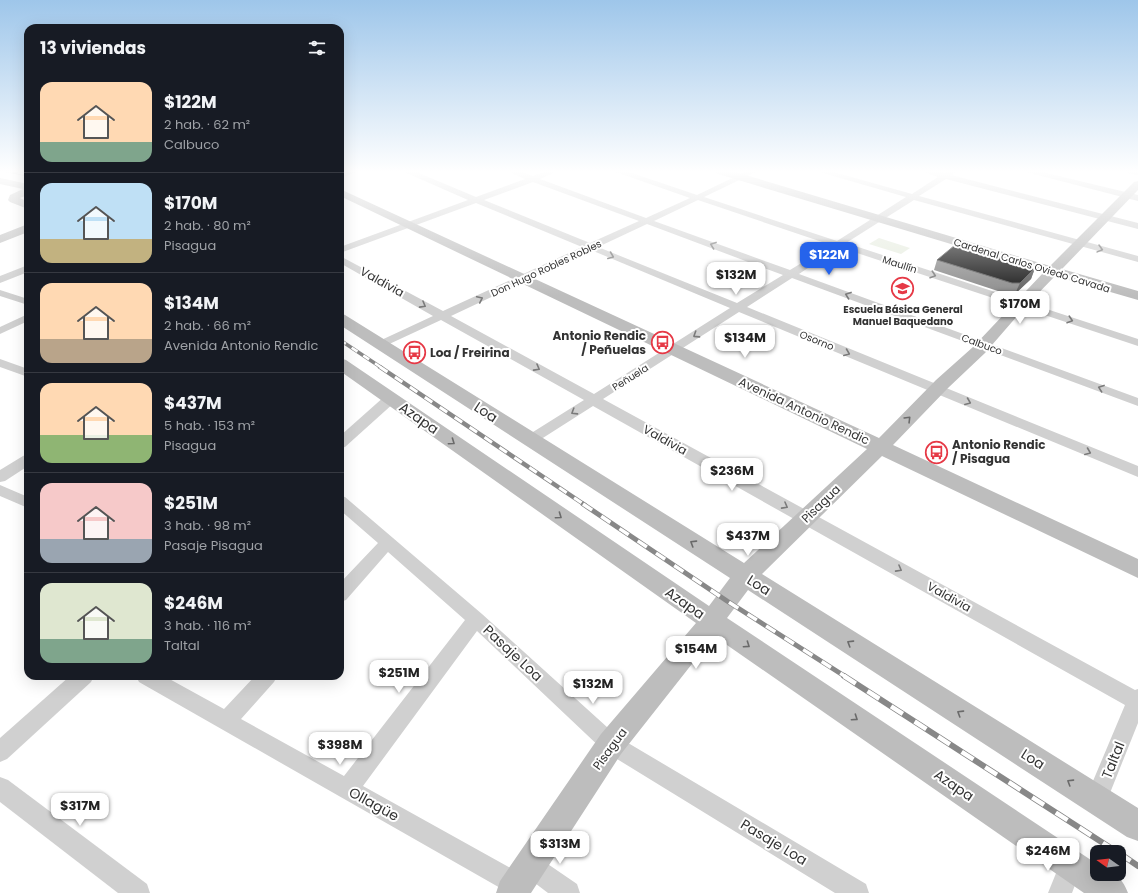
<!DOCTYPE html>
<html lang="es">
<meta charset="utf-8">
<style>
body{margin:0;font-family:Poppins,sans-serif;background:#20242c;color:#f1f3f6;height:100vh;display:flex;flex-direction:column;font-size:15px;white-space:nowrap}
*{box-sizing:border-box;margin:0}
p{font-size:13px;color:#9ea1a6}
.icon{flex:none;width:22px;height:22px;fill:none;stroke:currentColor;stroke-width:2;stroke-linecap:round;stroke-linejoin:round}
.map{position:relative;flex:1;overflow:hidden}
.drawer{position:absolute;left:24px;top:24px;width:320px;height:656px;display:flex;flex-direction:column;background:#171b24;border-radius:12px;box-shadow:0 4px 16px #0002}
.drawer>*{flex:none}
.needle{width:26px;rotate:284deg}
.controls{position:absolute;left:1090px;top:845px;display:grid;gap:8px}
.controls a{display:grid;place-items:center;width:36px;height:36px;border-radius:8px;background:#171b24;box-shadow:0 4px 16px #0002;font-size:20px}
.price{position:absolute;translate:-50% -34px;padding:0 9px;border-radius:8px;background:#fff;color:#222;font-size:13px;line-height:26px;filter:drop-shadow(0 1px 2px #0008)}
.price::after{content:'';position:absolute;left:50%;top:24px;width:12px;height:9px;margin-left:-6px;background:inherit;clip-path:polygon(0 0,100% 0,50% 100%)}
.price.on{background:#2563eb;color:#fff}
ul{padding:0;list-style:none}
li{display:flex;align-items:center;gap:12px;height:100px;padding:0 16px}
li+li{border-top:1px solid #363941}
li span{display:grid;place-items:center;flex:none;width:112px;height:80px;border-radius:12px;color:#555}
li>.icon{margin-inline-start:auto}
span .icon{width:48px;height:48px;fill:#fffc;stroke-width:1}
li b{font-size:17px}
h2{display:flex;justify-content:space-between;align-items:center;height:48px;padding:0 16px;font-size:17px}
.map>svg:first-child{display:block}
</style>
<div class="map">
<svg width="1138" height="893" viewBox="0 0 1138 893">
<rect width="100%" height="100%" fill="#fff"/>
<polygon fill="#e6ecdf" points="879,238 910,248 901,254 869,244"/>
<g fill="none" stroke-linecap="round" stroke-linejoin="round">
<g fill="#d0d0d0" fill-rule="evenodd">
<polygon points="346,171 359,171 340,178 340,173"/>
<path d="M402 171H414L476 197 525 179 507 171H519L533 176 546 171H558L540 179 646 218 690 198 613 171H626L697 195 747 171H758L704 197 837 241 906 197 816 171H830L912 194 938 177 921 171H936L944 173 947 171H957L951 175 1138 223V229L946 179 919 196 1138 256V262L914 200 846 243 1138 339V346L839 247 799 274 1138 398V406L792 278 747 307 1138 466V477L739 312 603 399 1135 690 1138 689V723L1104 808 1096 811 1088 808 1085 800 1125 705 593 406 535 443 530 444 525 443 523 440 525 437 584 400 441 320 385 346H377L375 344 377 342 433 316 340 263V256L443 311 582 247 476 203 340 253V247L468 200ZM533 182 639 221 590 243 484 200ZM698 200 831 245 790 270 654 221ZM647 224 783 275 737 303 598 247ZM591 250 730 308 594 394 451 316Z"/>
<polygon points="1022,171 1038,171 1138,195 1138,201"/>
<polygon points="1126,171 1138,171 1138,175 1127,173"/>
<polygon points="28,265 28,272 0,283 0,276"/>
<polygon points="0,290 28,299 28,305 0,296"/>
<polygon points="28,314 28,321 0,334 0,327"/>
<polygon points="0,359 28,369 28,377 0,367"/>
<polygon points="390,395 395,396 396,399 395,402 345,447 340,448 340,436 385,396"/>
<polygon points="28,454 28,466 5,481 0,482 0,470 23,456"/>
<polygon points="0,485 28,497 28,508 0,496"/>
<polygon points="340,496 345,497 482,614 618,737 866,884 869,893 835,893 604,751 477,631 363,786 523,875 519,866 523,858 531,854 539,858 577,884 580,893 548,893 527,877 530,885 527,893 509,893 139,682 136,676 164,676 224,709 255,676 277,676 274,682 241,719 344,776 465,620 388,552 346,600 340,602 340,583 378,543 340,510"/>
<polygon points="70,676 94,676 91,682 7,759 0,762 0,738"/>
<polygon points="0,777 8,780 147,884 150,893 118,893 0,802"/>
<polygon points="1071,852 1079,856 1083,864 1072,893 1048,893 1063,856"/>
</g>
<g fill="#bdbdbd" fill-rule="evenodd">
<path d="M714 171H732L1050 266 1134 182 1138 181V190L1062 269 1138 291V300L1055 276 1025 307 985 353 948 388 893 445 1138 559V578L882 456 762 574 1138 808V841L1127 837 748 590 727 618 1097 864V874C1115 874 1121 875 1128 893H1084L714 636 621 754 531 893H496L500 881 601 734 696 623 340 371V358L346 360 709 606 730 578 340 325V313L345 315 744 563 867 449 340 196V189L879 438 936 380 973 347 1044 272 715 173Z"/>
<polygon points="0,178 28,184 28,195 20,198 28,202 28,209 10,202 8,200 10,195 23,189 0,184"/>
<polygon points="28,224 28,232 0,243 0,235"/>
</g>
<defs>
<polyline id="rail-far4" points="7,171 28,175"/>
<polyline id="rail-far3" points="340,340 382,368"/>
<polyline id="rail-far2" points="380,367 585,505"/>
<polyline id="rail-far1" points="583,504 727,601 846,677"/>
<g id="rail">
<polyline points="844,676 1117,852"/>
<polyline points="1119,853 1138,866"/>
</g>
</defs>
<use href="#rail-far4" stroke="#888" stroke-width="3"/>
<use href="#rail-far3" stroke="#888" stroke-width="3.5"/>
<use href="#rail-far2" stroke="#888" stroke-width="4.5"/>
<use href="#rail-far1" stroke="#888" stroke-width="5"/>
<use href="#rail" stroke="#888" stroke-width="6"/>
<use href="#rail-far4" stroke="#fff" stroke-width="2" stroke-dasharray="5.5" stroke-linecap="butt"/>
<use href="#rail-far3" stroke="#fff" stroke-width="2.5" stroke-dasharray="7" stroke-linecap="butt"/>
<use href="#rail-far2" stroke="#fff" stroke-width="3" stroke-dasharray="9" stroke-linecap="butt"/>
<use href="#rail-far1" stroke="#fff" stroke-width="3.5" stroke-dasharray="11" stroke-linecap="butt"/>
<use href="#rail" stroke="#fff" stroke-width="4.5" stroke-dasharray="14" stroke-linecap="butt"/>
</g>
<polygon fill="#8c8c8c" points="937,260 1035,268 1031,279 1015,294 1007,294 934,270"/>
<polygon fill="#5f5f5f" points="1035,268 1031,279 1015,294 1020,283"/>
<polygon fill="#1a1a1a" stroke="#5f5f5f" points="955,245 1035,268 1020,283 1012,283 937,260"/>
<defs><path id="oneway-chevron" d="M-2-3.5L2.5 0L-2 3.5" fill="none" stroke-width="1.6" stroke-linecap="round" stroke-linejoin="round"/></defs>
<g stroke="#7a7a7a">
<use href="#oneway-chevron" transform="translate(713 245) rotate(-160)"/>
<use href="#oneway-chevron" transform="translate(1100 249) rotate(15)"/>
<use href="#oneway-chevron" transform="translate(611 256) rotate(22)"/>
<use href="#oneway-chevron" transform="translate(933 275) rotate(18)"/>
<use href="#oneway-chevron" transform="translate(848 295) rotate(-160)"/>
<use href="#oneway-chevron" transform="translate(480 299) rotate(-25)"/>
<use href="#oneway-chevron" transform="translate(423 305) rotate(29)"/>
<use href="#oneway-chevron" transform="translate(1070 320) rotate(18)"/>
<use href="#oneway-chevron" transform="translate(696 335) rotate(147)"/>
<use href="#oneway-chevron" transform="translate(847 353) rotate(22)"/>
<use href="#oneway-chevron" transform="translate(537 368) rotate(29)"/>
<use href="#oneway-chevron" transform="translate(1101 388) rotate(-160)"/>
<use href="#oneway-chevron" transform="translate(968 402) rotate(22)"/>
<use href="#oneway-chevron" transform="translate(574 412) rotate(148)"/>
<use href="#oneway-chevron" transform="translate(1088 452) rotate(22)"/>
<use href="#oneway-chevron" transform="translate(785 506) rotate(29)"/>
<use href="#oneway-chevron" transform="translate(899 569) rotate(29)"/>
</g>
<g stroke="#6a6a6a">
<use href="#oneway-chevron" transform="translate(908 419) rotate(-45)"/>
<use href="#oneway-chevron" transform="translate(452 442) rotate(35)"/>
<use href="#oneway-chevron" transform="translate(559 516) rotate(35)"/>
<use href="#oneway-chevron" transform="translate(693 543) rotate(-148)"/>
<use href="#oneway-chevron" transform="translate(850 643) rotate(-148)"/>
<use href="#oneway-chevron" transform="translate(747 645) rotate(34)"/>
<use href="#oneway-chevron" transform="translate(960 713) rotate(-148)"/>
<use href="#oneway-chevron" transform="translate(855 718) rotate(34)"/>
<use href="#oneway-chevron" transform="translate(1070 782) rotate(-148)"/>
</g>
<linearGradient id="sky" x2="0" y2="1"><stop stop-color="#9ec6ea"/><stop offset="0.58" stop-color="#fff"/><stop offset="1" stop-color="#fff" stop-opacity="0"/></linearGradient>
<rect width="1138" height="296" fill="url(#sky)"/>
<defs>
<symbol id="school-ring" viewBox="-11 -11 22 22"><circle r="9.5" fill="#fff" stroke="#e63946" stroke-width="1.5"/><path d="M0-5L7-2L0 1L-7-2ZM-4 1L0 2.5L4 1V4Q0 6-4 4Z" fill="#e63946"/></symbol>
<symbol id="bus-ring" viewBox="-11 -11 22 22"><circle r="9.5" fill="#fff" stroke="#e63946" stroke-width="1.5"/><path d="M-5-6H5V4H4V6H2V4H-2V6H-4V4H-5ZM-3.5-4V0h7V-4ZM-3.5 1.2v1.5H-2V1.2ZM2 1.2v1.5H3.5V1.2Z" fill="#e63946"/></symbol>
</defs>
<g fill-rule="evenodd">
<use href="#school-ring" x="890" y="276" width="25" height="25"/>
<use href="#bus-ring" x="650" y="330" width="25" height="25"/>
<use href="#bus-ring" x="402" y="340" width="25" height="25"/>
<use href="#bus-ring" x="924" y="440" width="25" height="25"/>
</g>
<g text-anchor="middle" stroke-width="4" stroke-linejoin="round" paint-order="stroke">
<g font-size="10" fill="#333" stroke="#fff">
<text transform="translate(900 264) rotate(18)" y="4">Maullín</text>
<text transform="translate(1032 265) rotate(17)" y="4">Cardenal Carlos Oviedo Cavada</text>
<text transform="translate(546 268) rotate(-25)" y="4">Don Hugo Robles Robles</text>
<text transform="translate(817 340) rotate(22)" y="4">Osorno</text>
<text transform="translate(982 344) rotate(20)" y="4">Calbuco</text>
<text transform="translate(630 377) rotate(-32)" y="4">Peñuela</text>
</g>
<g font-size="10" font-weight="bold" fill="#333" stroke="#fff">
<text x="903" y="313">Escuela Básica General<tspan x="903" dy="12">Manuel Baquedano</tspan></text>
</g>
<g font-size="12" fill="#333" stroke="#fff">
<text transform="translate(382 282) rotate(29)" y="4">Valdivia</text>
<text transform="translate(804 411) rotate(25)" y="4">Avenida Antonio Rendic</text>
<text transform="translate(665 440) rotate(29)" y="4">Valdivia</text>
<text transform="translate(821 504) rotate(-44)" y="4">Pisagua</text>
<text transform="translate(949 597) rotate(29)" y="4">Valdivia</text>
<text transform="translate(610 749) rotate(-54)" y="4">Pisagua</text>
</g>
<g font-size="12" font-weight="bold" fill="#333" stroke="#fff" text-anchor="start">
<text x="646" y="340" text-anchor="end">Antonio Rendic<tspan x="646" dy="14">/ Peñuelas</tspan></text>
<text x="430" y="357">Loa / Freirina</text>
<text x="952" y="449">Antonio Rendic<tspan x="952" dy="14">/ Pisagua</tspan></text>
</g>
<g font-size="14" fill="#333" stroke="#fff">
<text transform="translate(486 412) rotate(33)" y="5">Loa</text>
<text transform="translate(419 418) rotate(35)" y="5">Azapa</text>
<text transform="translate(759 585) rotate(32)" y="5">Loa</text>
<text transform="translate(685 603) rotate(35)" y="5">Azapa</text>
<text transform="translate(513 653) rotate(43)" y="5">Pasaje Loa</text>
<text transform="translate(1033 759) rotate(32)" y="5">Loa</text>
<text transform="translate(1113 760) rotate(-68)" y="5">Taltal</text>
<text transform="translate(954 785) rotate(34)" y="5">Azapa</text>
<text transform="translate(374 804) rotate(29)" y="5">Ollagüe</text>
<text transform="translate(774 842) rotate(31)" y="5">Pasaje Loa</text>
</g>
</g>
</svg>
<div class="controls">
<a><svg class="needle" viewBox="-14 -14 28 28"><path d="M0-13l5 13h-10z" fill="#e53935"/><path d="M0 13l5-13h-10z" fill="#9ea1a6"/></svg></a>
</div>
<b class="price on" style="left:829px;top:276px">$122M</b>
<b class="price" style="left:736px;top:296px">$132M</b>
<b class="price" style="left:1020px;top:325px">$170M</b>
<b class="price" style="left:745px;top:359px">$134M</b>
<b class="price" style="left:732px;top:492px">$236M</b>
<b class="price" style="left:748px;top:557px">$437M</b>
<b class="price" style="left:696px;top:670px">$154M</b>
<b class="price" style="left:399px;top:694px">$251M</b>
<b class="price" style="left:593px;top:705px">$132M</b>
<b class="price" style="left:340px;top:766px">$398M</b>
<b class="price" style="left:80px;top:827px">$317M</b>
<b class="price" style="left:560px;top:865px">$313M</b>
<b class="price" style="left:1048px;top:872px">$246M</b>
<section class="drawer">
<h2>13 viviendas<svg class="icon" aria-label="filters" viewBox="0 0 24 24"><path d="M4 7h16M4 17h16"/><circle cx="9" cy="7" r="2"/><circle cx="15" cy="17" r="2"/></svg></h2>
<ul>
<li><span style="background:linear-gradient(#ffd9b3 75%,#7fa58c 0)"><svg class="icon" aria-label="home" viewBox="0 0 24 24"><path d="M3 11l9-7 9 7M6 9v11h12V9"/></svg></span><div><b>$122M</b><p>2 hab. · 62 m²</p><p>Calbuco</p></div></li>
<li><span style="background:linear-gradient(#bfe0f5 70%,#c2b280 0)"><svg class="icon" aria-label="home" viewBox="0 0 24 24"><path d="M3 11l9-7 9 7M6 9v11h12V9"/></svg></span><div><b>$170M</b><p>2 hab. · 80 m²</p><p>Pisagua</p></div></li>
<li><span style="background:linear-gradient(#ffd9b3 70%,#b9a48a 0)"><svg class="icon" aria-label="home" viewBox="0 0 24 24"><path d="M3 11l9-7 9 7M6 9v11h12V9"/></svg></span><div><b>$134M</b><p>2 hab. · 66 m²</p><p>Avenida Antonio Rendic</p></div></li>
<li><span style="background:linear-gradient(#ffd9b3 65%,#8fb573 0)"><svg class="icon" aria-label="home" viewBox="0 0 24 24"><path d="M3 11l9-7 9 7M6 9v11h12V9"/></svg></span><div><b>$437M</b><p>5 hab. · 153 m²</p><p>Pisagua</p></div></li>
<li><span style="background:linear-gradient(#f6c9c9 70%,#9aa5b1 0)"><svg class="icon" aria-label="home" viewBox="0 0 24 24"><path d="M3 11l9-7 9 7M6 9v11h12V9"/></svg></span><div><b>$251M</b><p>3 hab. · 98 m²</p><p>Pasaje Pisagua</p></div></li>
<li><span style="background:linear-gradient(#dfe7d0 70%,#7fa58c 0)"><svg class="icon" aria-label="home" viewBox="0 0 24 24"><path d="M3 11l9-7 9 7M6 9v11h12V9"/></svg></span><div><b>$246M</b><p>3 hab. · 116 m²</p><p>Taltal</p></div></li>
</ul>
</section>
</div>
